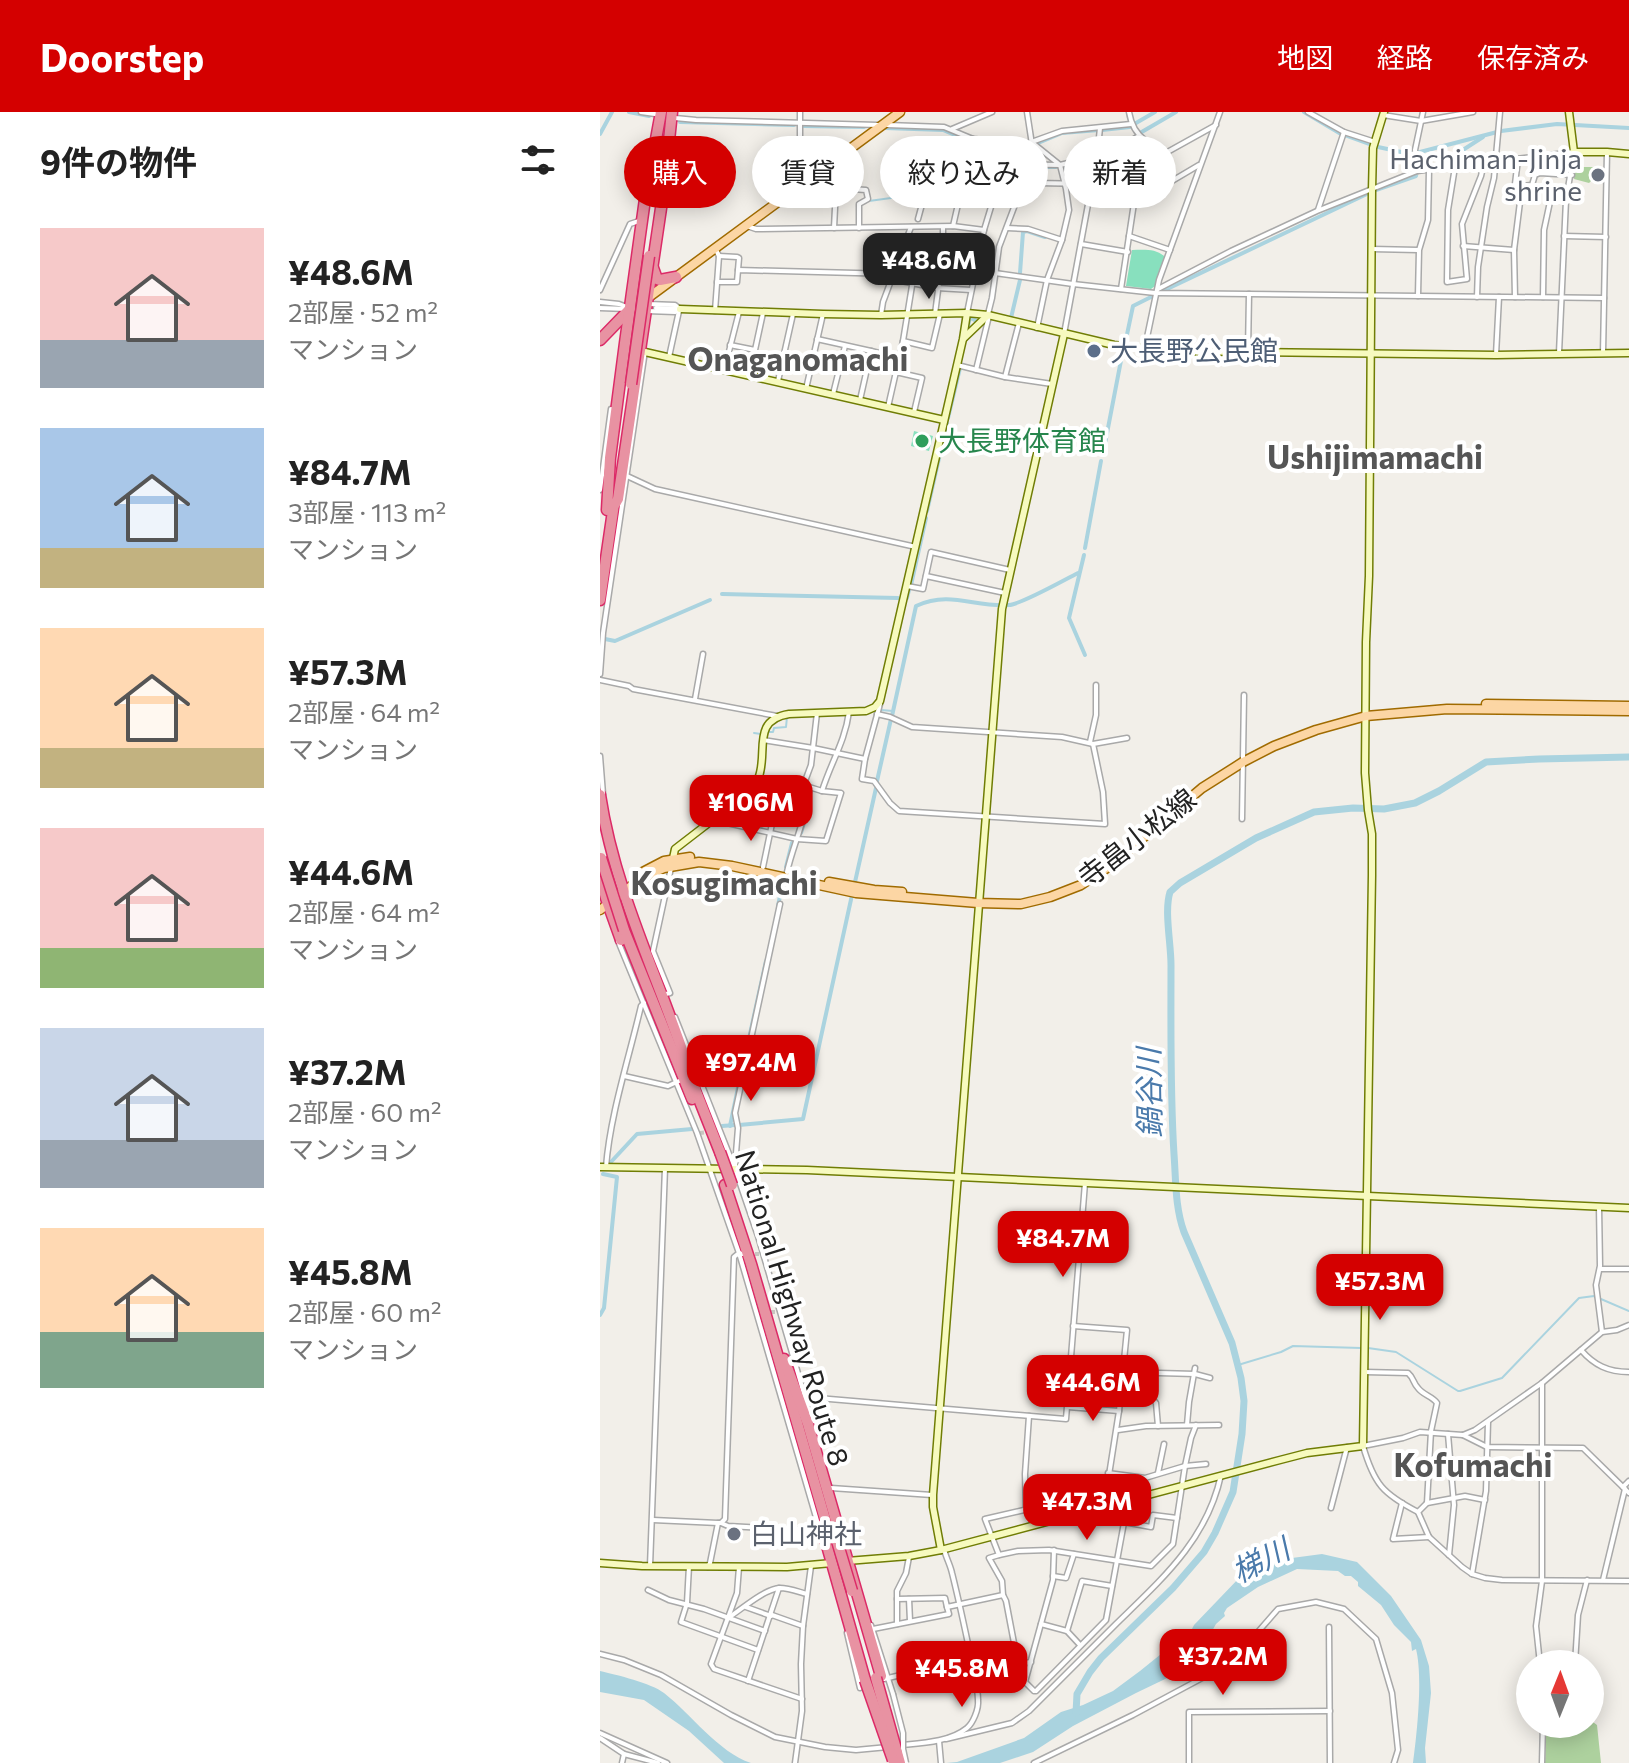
<!DOCTYPE html>
<html lang="ja">
<meta charset="utf-8">
<style>
body{margin:0;font-family:Commissioner,"Noto Sans JP",sans-serif;background:#f6f6f6;color:#222;height:100vh;display:flex;flex-direction:column;font-size:30px;white-space:nowrap}
*{box-sizing:border-box;margin:0}
p{font-size:26px;color:#767676}
.icon{flex:none;width:44px;height:44px;fill:none;stroke:currentColor;stroke-width:2;stroke-linecap:round;stroke-linejoin:round}
.map{position:relative;flex:1;overflow:hidden}
.panel{display:flex;flex-direction:column;background:#fff;width:600px}
.panel>*{flex:none}
.top-card{position:absolute;left:24px;top:24px;width:760px;height:72px;display:flex;gap:16px}
.needle{width:52px;rotate:1deg}
.controls{position:absolute;left:916px;top:1538px;display:grid;gap:16px}
.controls a{display:grid;place-items:center;width:88px;height:88px;border-radius:50%;background:#fff;box-shadow:0 4px 20px #0003;font-size:40px}
.price{position:absolute;translate:-50% -68px;padding:0 18px;border-radius:16px;background:#d40000;color:#fff;font-size:26px;line-height:52px;filter:drop-shadow(0 2px 4px #0008)}
.price::after{content:'';position:absolute;left:50%;top:48px;width:24px;height:18px;margin-left:-12px;background:inherit;clip-path:polygon(0 0,100% 0,50% 100%)}
.price.on{background:#222;color:#fff}
ul{padding:0;list-style:none}
li{display:flex;align-items:center;gap:24px;height:200px;padding:0 40px}
li span{display:grid;place-items:center;flex:none;width:224px;height:160px;border-radius:0px;color:#555}
li>.icon{margin-inline-start:auto}
span .icon{width:96px;height:96px;fill:#fffc;stroke-width:1}
li b{font-size:34px}
h2{display:flex;justify-content:space-between;align-items:center;height:96px;padding:0 40px;font-size:34px}
.pill{padding:0 28px;border-radius:36px;background:#fff;box-shadow:0 4px 20px #0003;font-size:28px;line-height:72px}
.pill.on{background:#d40000;color:#fff}
header{display:flex;align-items:center;gap:48px;box-sizing:border-box;height:112px;padding:0 40px;background:#d40000;color:#fff}
header strong{font-size:38px}
nav{display:flex;gap:44px;margin-inline-start:auto;font-size:28px}
main{display:flex;flex:1;min-height:0}
.map>svg:first-child{display:block}
</style>
<header>
<strong>Doorstep</strong>
<nav><a>地図</a><a>経路</a><a>保存済み</a></nav>
</header>
<main>
<section class="panel">
<h2>9件の物件<svg class="icon" aria-label="filters" viewBox="0 0 24 24"><path d="M4 7h16M4 17h16"/><circle cx="9" cy="7" r="2"/><circle cx="15" cy="17" r="2"/></svg></h2>
<ul>
<li><span style="background:linear-gradient(#f6c9c9 70%,#9aa5b1 0)"><svg class="icon" aria-label="home" viewBox="0 0 24 24"><path d="M3 11l9-7 9 7M6 9v11h12V9"/></svg></span><div><b>¥48.6M</b><p>2部屋 · 52 m²</p><p>マンション</p></div></li>
<li><span style="background:linear-gradient(#a9c7e8 75%,#c2b280 0)"><svg class="icon" aria-label="home" viewBox="0 0 24 24"><path d="M3 11l9-7 9 7M6 9v11h12V9"/></svg></span><div><b>¥84.7M</b><p>3部屋 · 113 m²</p><p>マンション</p></div></li>
<li><span style="background:linear-gradient(#ffd9b3 75%,#c2b280 0)"><svg class="icon" aria-label="home" viewBox="0 0 24 24"><path d="M3 11l9-7 9 7M6 9v11h12V9"/></svg></span><div><b>¥57.3M</b><p>2部屋 · 64 m²</p><p>マンション</p></div></li>
<li><span style="background:linear-gradient(#f6c9c9 75%,#8fb573 0)"><svg class="icon" aria-label="home" viewBox="0 0 24 24"><path d="M3 11l9-7 9 7M6 9v11h12V9"/></svg></span><div><b>¥44.6M</b><p>2部屋 · 64 m²</p><p>マンション</p></div></li>
<li><span style="background:linear-gradient(#c9d6e8 70%,#9aa5b1 0)"><svg class="icon" aria-label="home" viewBox="0 0 24 24"><path d="M3 11l9-7 9 7M6 9v11h12V9"/></svg></span><div><b>¥37.2M</b><p>2部屋 · 60 m²</p><p>マンション</p></div></li>
<li><span style="background:linear-gradient(#ffd9b3 65%,#7fa58c 0)"><svg class="icon" aria-label="home" viewBox="0 0 24 24"><path d="M3 11l9-7 9 7M6 9v11h12V9"/></svg></span><div><b>¥45.8M</b><p>2部屋 · 60 m²</p><p>マンション</p></div></li>
</ul>
</section>
<div class="map">
<svg width="1029" height="1651" viewBox="0 0 1029 1651">
<rect width="100%" height="100%" fill="#f2efe9"/>
<g fill="#add19e">
<polygon points="976,55 1001,55 1006,60 1005,69 992,68 989,71 974,67"/>
<polygon points="990,1608 997,1613 1001,1651 945,1651 946,1621 956,1612 990,1612"/>
</g>
<g fill="#88e0be">
<path d="M532 138C543 138 556 136 565 145L555 174 551 177 526 174Z"/>
<polygon points="314,319 333,324 329,339 311,334"/>
</g>
<g fill="#aad3df">
<path d="M722 1442 757 1450 791 1484 821 1528 829 1554 831 1581 825 1636 826 1651H813C817 1622 823 1565 816 1537L812 1539 811 1530 794 1513 781 1493 758 1474V1470L751 1464H745L738 1459 697 1457 658 1475 627 1496 624 1501 625 1504 616 1512 597 1546 586 1557 536 1581 473 1614 433 1640 400 1651H346L357 1650 424 1626 461 1600 483 1593 513 1579 540 1559 592 1517 594 1513 641 1464 677 1448Z"/>
<path d="M0 1559C17 1563 51 1571 64 1581 91 1602 118 1640 151 1651H124L89 1619 44 1588 0 1580Z"/>
</g>
<g fill="none" stroke-linecap="round" stroke-linejoin="round">
<g stroke="#aad3df" stroke-width="2">
<polyline points="520,33 536,23"/>
<polyline points="269,89 313,83 324,74"/>
<polyline points="281,598 293,599"/>
<polyline points="168,620 173,620 174,616 186,615 187,605 190,605"/>
<polyline points="154,621 161,622"/>
<polyline points="768,1236 796,1240 858,1279 860,1279 902,1266 979,1186 994,1184 1029,1199"/>
<polyline points="638,1253 681,1240 693,1234 761,1236"/>
</g>
<g stroke="#aad3df" stroke-width="4">
<polyline points="29,0 49,4"/>
<polyline points="704,0 741,22"/>
<polyline points="80,10 194,13"/>
<polyline points="536,11 555,0"/>
<polyline points="204,14 264,15"/>
<polyline points="285,16 343,18 369,29"/>
<polyline points="502,18 530,15"/>
<polyline points="540,21 576,0"/>
<polyline points="0,22 12,0"/>
<polyline points="745,23 778,35 806,41 820,40 901,19 957,12 1029,16"/>
<polyline points="377,30 428,35"/>
<polyline points="438,31 462,21 499,18"/>
<polyline points="838,54 883,25"/>
<polyline points="463,55 490,48"/>
<polyline points="430,58 431,55 456,55"/>
<polyline points="467,69 493,48"/>
<polyline points="776,78 816,64"/>
<polyline points="420,161 423,120 427,119 445,125"/>
<polyline points="563,179 769,81"/>
<polyline points="411,206 420,168"/>
<polyline points="367,219 370,205 376,209"/>
<polyline points="525,232 533,194 551,185"/>
<polyline points="348,306 360,256"/>
<polyline points="503,342 523,238"/>
<polyline points="327,399 347,311"/>
<polyline points="485,436 501,349"/>
<polyline points="484,443 469,506 485,543"/>
<polyline points="311,473 326,406"/>
<polyline points="122,482 298,486"/>
<polyline points="307,486 309,478"/>
<polyline points="5,527 15,529 110,488"/>
<path d="M292 604 316 494C351 478 375 496 409 493 422 492 464 468 478 461"/>
<polyline points="277,669 291,607"/>
<polyline points="205,704 211,678"/>
<polyline points="201,721 204,711"/>
<polyline points="186,755 192,731"/>
<polyline points="255,770 276,676"/>
<polyline points="178,794 183,769"/>
<polyline points="141,963 166,849"/>
<polyline points="139,1013 203,1007 252,783"/>
<polyline points="122,1014 135,1013"/>
<polyline points="130,1014 139,971"/>
<polyline points="10,1051 37,1022 92,1017"/>
<polyline points="0,1203 4,1196 17,1065 3,1062"/>
</g>
<path stroke="#aad3df" stroke-width="7" d="M476 1601 477 1582 490 1560 501 1546 573 1476 604 1440 615 1421 633 1380 642 1322 644 1289 641 1266 632 1231 584 1120C575 1095 576 1069 574 1042 570 979 571 916 571 853 571 831 564 799 570 780L580 771 656 726 714 700 753 696 784 697 815 691 839 679 886 650 939 647 1029 645"/>
<g stroke="#c8c6c1" stroke-width="4" stroke-dasharray="4 2" stroke-linecap="butt">
<polyline points="12,194 56,196"/>
<polyline points="100,1021 110,1020"/>
<polyline points="149,1142 159,1142"/>
<polyline points="159,1200 177,1200"/>
</g>
<defs>
<g id="street">
<polyline points="41,0 55,2"/>
<polyline points="200,0 200,73"/>
<polyline points="708,0 744,20 775,30"/>
<polyline points="783,3 821,9 873,0"/>
<polyline points="75,6 96,8 278,13"/>
<polyline points="287,13 344,15 373,27 426,32 462,19 531,12"/>
<polyline points="352,17 392,0"/>
<polyline points="434,32 460,53 466,77 469,98 462,128 447,168 437,216"/>
<polyline points="497,48 539,24"/>
<polyline points="544,53 616,13"/>
<polyline points="855,55 848,98 847,170 867,167 862,112 881,64 884,51"/>
<polyline points="817,59 815,38 823,0"/>
<polyline points="424,68 437,71 491,72 555,79 599,53"/>
<polyline points="922,74 932,73 935,63 940,61 972,63"/>
<polyline points="718,98 744,20"/>
<polyline points="318,107 327,74 360,82"/>
<polyline points="147,114 156,117 353,114 384,118"/>
<polyline points="353,114 373,27"/>
<polyline points="234,116 236,76 266,78 268,87 259,92 259,116"/>
<polyline points="407,116 428,117 462,128"/>
<polyline points="529,124 570,138"/>
<polyline points="964,124 1006,125"/>
<polyline points="481,132 528,140"/>
<polyline points="863,134 914,138"/>
<polyline points="772,137 818,138"/>
<polyline points="119,144 137,145 139,146 138,158"/>
<polyline points="395,161 473,172 555,181 1004,186"/>
<polyline points="291,167 337,176 371,178"/>
<polyline points="117,170 137,170 138,158 293,162"/>
<path d="M521 177 536 78 546 32 545 28C535 21 531 12 529 0"/>
<polyline points="558,177 631,139 717,99 817,59 974,40 966,88 959,241"/>
<polyline points="0,178 30,112 39,109"/>
<polyline points="818,184 819,138 828,108 829,58"/>
<polyline points="877,185 878,155 887,95 894,66 900,0"/>
<polyline points="915,185 914,138 922,74 915,72 918,47"/>
<polyline points="943,185 944,118 951,85"/>
<polyline points="0,190 19,192 27,195"/>
<polyline points="48,192 75,193 80,197"/>
<polyline points="0,196 27,197"/>
<polyline points="56,196 78,197"/>
<polyline points="47,199 75,200 80,197"/>
<polyline points="115,199 119,144 116,138"/>
<polyline points="367,201 384,118 404,52 460,53 497,44"/>
<polyline points="335,202 343,139 343,115"/>
<polyline points="388,202 392,186 399,135 432,48 433,39 427,0"/>
<polyline points="281,203 283,190 311,115"/>
<polyline points="464,222 497,44 500,16"/>
<polyline points="217,227 271,239 260,288"/>
<polyline points="303,229 332,236 340,202"/>
<polyline points="130,233 155,238 163,201"/>
<polyline points="545,235 559,168 620,0"/>
<polyline points="271,239 299,246"/>
<polyline points="648,239 649,182"/>
<polyline points="1003,241 1007,40"/>
<polyline points="896,243 899,185"/>
<polyline points="69,245 79,199"/>
<polyline points="357,253 405,265 452,272"/>
<polyline points="376,258 389,204"/>
<polyline points="124,259 139,200"/>
<polyline points="296,260 322,266 314,300"/>
<polyline points="405,265 419,211"/>
<polyline points="178,269 193,202"/>
<polyline points="206,277 223,202"/>
<polyline points="233,282 245,234"/>
<polyline points="288,295 303,229 318,137 303,134"/>
<polyline points="27,364 55,377 316,435"/>
<polyline points="0,378 11,297"/>
<polyline points="326,464 405,481"/>
<polyline points="307,474 323,477 331,440 410,458"/>
<polyline points="0,562 3,521 45,239"/>
<polyline points="0,568 29,574 33,577 177,604"/>
<polyline points="95,587 103,542"/>
<polyline points="280,592 265,647 262,667 274,669 290,691 299,699 505,712 503,680 493,632"/>
<polyline points="277,602 290,605 312,615 462,625 493,632 527,626"/>
<polyline points="163,628 213,636 265,647"/>
<polyline points="490,630 496,603 496,573"/>
<polyline points="0,644 3,682"/>
<polyline points="159,666 190,669 222,679"/>
<polyline points="642,707 644,583"/>
<path d="M114 708 197 727 226 729 241 681 222 679C231 650 245 630 249 600"/>
<polyline points="163,755 179,678 180,668"/>
<path d="M187 760C191 742 198 725 203 707L195 702 194 699 211 653 217 601"/>
<polyline points="18,829 97,1021 139,1141 134,1145 125,1407 121,1411 118,1411 110,1451 108,1455"/>
<polyline points="66,882 70,881 53,839 71,756"/>
<polyline points="75,905 135,1057 158,1124 211,1306"/>
<polyline points="98,961 105,958 142,966"/>
<polyline points="24,964 68,974 79,969"/>
<polyline points="135,1054 138,1016 135,1001 180,792"/>
<path d="M6 1055C10 1003 29 946 41 894L44 891"/>
<polyline points="999,1095 1000,1154 996,1173 1002,1220"/>
<polyline points="142,1142 139,1141 220,1419"/>
<polyline points="1000,1157 1029,1157"/>
<path d="M1029 1213 1017 1218 1002 1220 942 1271 875 1318 863 1323 820 1320 803 1326 763 1334C774 1372 783 1382 818 1400L829 1425 862 1455 872 1462 885 1466 902 1468 1029 1469"/>
<polyline points="473,1214 527,1218 519,1299 504,1395"/>
<path d="M981 1238C994 1253 1008 1260 1029 1260"/>
<polyline points="523,1260 595,1262 610,1266"/>
<path d="M765 1260 808 1261C814 1266 813 1271 818 1276 823 1283 832 1284 837 1291L831 1319 827 1391"/>
<polyline points="551,1261 550,1284 556,1291 558,1314"/>
<polyline points="206,1285 466,1307 485,1071"/>
<polyline points="468,1295 519,1299"/>
<polyline points="587,1313 589,1290 595,1256"/>
<polyline points="518,1318 546,1314 619,1313"/>
<polyline points="848,1322 854,1393 849,1443"/>
<polyline points="863,1323 887,1335 983,1336 1029,1381"/>
<polyline points="508,1361 545,1366 585,1354 606,1352"/>
<polyline points="558,1361 564,1332"/>
<polyline points="1023,1375 1029,1369"/>
<polyline points="231,1376 332,1383"/>
<polyline points="506,1379 385,1407 399,1443 418,1439 449,1438 551,1454 573,1432 585,1354 591,1326 596,1313"/>
<polyline points="802,1391 793,1427 829,1425"/>
<polyline points="731,1396 747,1335"/>
<polyline points="426,1398 425,1362 429,1304"/>
<polyline points="818,1400 827,1391 865,1384 885,1388"/>
<polyline points="53,1408 118,1411"/>
<polyline points="524,1410 551,1415 553,1403 577,1406"/>
<polyline points="121,1411 128,1414 204,1418"/>
<polyline points="454,1438 453,1468 425,1570 434,1579 436,1579 506,1508 528,1389"/>
<polyline points="399,1443 389,1446 402,1469 403,1483 406,1489 418,1552"/>
<polyline points="50,1454 65,1056"/>
<polyline points="89,1454 87,1491 81,1510 158,1538"/>
<polyline points="139,1455 137,1481 111,1552 114,1557 202,1587"/>
<polyline points="872,1462 886,1379 888,1310"/>
<polyline points="453,1464 466,1466 474,1442"/>
<polyline points="1003,1468 1025,1377"/>
<polyline points="48,1478 69,1488 104,1497 165,1519"/>
<polyline points="297,1487 345,1486 347,1495 403,1483"/>
<polyline points="309,1487 310,1509"/>
<polyline points="146,1495 171,1504"/>
<polyline points="172,1503 203,1514"/>
<path d="M128 1506C142 1497 164 1477 180 1476 189 1476 199 1480 207 1482"/>
<polyline points="297,1512 297,1479 306,1461 309,1445"/>
<polyline points="441,1512 467,1519 480,1533"/>
<polyline points="271,1513 293,1582"/>
<polyline points="729,1515 730,1651"/>
<polyline points="273,1517 349,1502 347,1495"/>
<polyline points="467,1519 482,1469 512,1474"/>
<polyline points="247,1521 260,1576 265,1574"/>
<polyline points="0,1542 24,1548 61,1563 131,1603 175,1625 225,1635 256,1638 288,1635"/>
<polyline points="940,1552 936,1514 942,1469 942,1271"/>
<polyline points="975,1552 978,1503 987,1468"/>
<polyline points="284,1567 305,1562 358,1566 374,1560 431,1550"/>
<polyline points="148,1569 179,1476"/>
<polyline points="0,1621 67,1651"/>
<polyline points="0,1626 24,1642 22,1651"/>
<path d="M346 1627 412 1611 429 1599C458 1570 487 1541 516 1512 562 1467 607 1428 621 1363"/>
<polyline points="339,1629 341,1651"/>
<path d="M301 1633C322 1631 350 1630 367 1616 373 1611 379 1597 378 1588 378 1574 373 1560 371 1546 365 1517 359 1489 352 1461 350 1452 346 1446 344 1437"/>
<polyline points="24,1642 58,1651"/>
<polyline points="195,1651 202,1599 201,1552 203,1514 211,1454"/>
<polyline points="434,1651 533,1603 619,1557 657,1521 678,1497 716,1490 744,1497 776,1527 792,1581 798,1638 794,1651"/>
<polyline points="589,1651 589,1600 730,1599"/>
<polyline points="942,1651 943,1612"/>
</g>
<g id="secondary">
<polyline points="969,0 974,40 1007,40 1029,42"/>
<polyline points="80,197 223,202 281,203 367,201 388,203 514,233 571,239 896,243 1029,241"/>
<polyline points="364,226 388,203"/>
<polyline points="45,240 344,308"/>
<path d="M72 751 75 737 145 683C149 678 155 674 158 667 169 642 150 608 189 602L266 599 275 595 280 589 363 227 367 201"/>
<polyline points="0,1055 207,1058 1029,1096"/>
<polyline points="341,1438 333,1395 333,1383 402,497 464,222"/>
<polyline points="247,1449 309,1444 341,1438 680,1348 707,1341 763,1334 772,763 772,722 768,698 765,661 766,530 769,464 772,78 773,36 784,0"/>
<polyline points="0,1451 42,1454 187,1455 232,1451"/>
</g>
<g id="primary">
<polyline points="49,185 300,0"/>
<polyline points="886,592 1029,594"/>
<polyline points="39,762 64,749 90,745"/>
<polyline points="229,770 274,778 302,780"/>
<polyline points="0,798 43,765 64,756 99,750 132,754 256,781 378,791 421,792 450,785 481,773 507,756 602,676 643,650 674,634 716,618 766,604 847,597 1029,599"/>
</g>
<g id="highway">
<polyline points="53,156 57,167 60,168 76,165"/>
<polyline points="0,228 30,197"/>
<polyline points="15,392 18,387 64,76 72,0"/>
<polyline points="7,398 10,346 25,231 45,87 61,0"/>
<polyline points="0,488 14,392"/>
<path d="M0 683C16 789 68 884 98 986"/>
<polyline points="0,764 6,786 21,828"/>
<polyline points="24,818 92,987"/>
<polyline points="97,982 120,1040"/>
<polyline points="125,1073 151,1152 229,1421"/>
<polyline points="184,1247 208,1312 281,1564"/>
<polyline points="222,1416 265,1568"/>
</g>
</defs>
<use href="#street" stroke="#a9a9a9" stroke-width="7"/>
<use href="#secondary" stroke="#707d05" stroke-width="9"/>
<use href="#primary" stroke="#a06b00" stroke-width="11"/>
<use href="#highway" stroke="#dc2a67" stroke-width="13"/>
<use href="#street" stroke="#fff" stroke-width="4"/>
<use href="#secondary" stroke="#f7fabf" stroke-width="6"/>
<use href="#primary" stroke="#fcd6a4" stroke-width="8"/>
<use href="#highway" stroke="#e892a2" stroke-width="10"/>
<defs>
<polyline id="street-bridge" points="293,1582 303,1621 303,1637 306,1651"/>
<g id="highway-bridge">
<polyline points="31,272 49,144"/>
<polyline points="1,746 24,818"/>
<polyline points="120,1040 132,1073"/>
<polyline points="234,1419 252,1479"/>
<polyline points="276,1566 300,1651"/>
<polyline points="265,1568 293,1648"/>
</g>
</defs>
<use href="#street-bridge" stroke="#a9a9a9" stroke-width="7" stroke-linecap="butt"/>
<use href="#highway-bridge" stroke="#dc2a67" stroke-width="13" stroke-linecap="butt"/>
<use href="#street-bridge" stroke="#fff" stroke-width="4"/>
<use href="#highway-bridge" stroke="#e892a2" stroke-width="10"/>
</g>
<g fill="#6b7280" stroke="#fff" stroke-width="3">
<circle cx="998" cy="63" r="8"/>
<circle cx="134" cy="1422" r="8"/>
</g>
<circle fill="#5c6f8a" stroke="#fff" stroke-width="3" cx="494" cy="239" r="8"/>
<circle fill="#2e9e5b" stroke="#fff" stroke-width="3" cx="322" cy="329" r="8"/>
<g text-anchor="middle" stroke-width="8" stroke-linejoin="round" paint-order="stroke">
<g font-size="28" fill="#5b616d" stroke="#fff" text-anchor="end">
<text x="982" y="57">Hachiman-Jinja<tspan x="982" dy="32">shrine</tspan></text>
<text x="150" y="1432" text-anchor="start">白山神社</text>
</g>
<g font-size="28" fill="#4e5e75" stroke="#fff" text-anchor="start">
<text x="510" y="249">大長野公民館</text>
</g>
<g font-size="28" fill="#27864d" stroke="#fff" text-anchor="start">
<text x="338" y="339">大長野体育館</text>
</g>
<g font-size="28" fill="#222" stroke="#fff">
<text transform="translate(537 726) rotate(-38)" y="10">寺畠小松線</text>
<text transform="translate(192 1196) rotate(73)" y="10">National Highway Route 8</text>
</g>
<g font-size="30" font-style="italic" fill="#4a7aab" stroke="#fff">
<text transform="translate(550 981) rotate(-91)" y="10">鍋谷川</text>
<text transform="translate(661 1449) rotate(-27)" y="10">梯川</text>
</g>
<g font-size="32" font-weight="bold" fill="#555" stroke="#fff">
<text x="198" y="259">Onaganomachi</text>
<text x="775" y="357">Ushijimamachi</text>
<text x="124" y="783">Kosugimachi</text>
<text x="873" y="1365">Kofumachi</text>
</g>
</g>
</svg>
<div class="controls">
<a><svg class="needle" viewBox="-14 -14 28 28"><path d="M0-13l5 13h-10z" fill="#e53935"/><path d="M0 13l5-13h-10z" fill="#767676"/></svg></a>
</div>
<b class="price on" style="left:329px;top:189px">¥48.6M</b>
<b class="price" style="left:151px;top:731px">¥106M</b>
<b class="price" style="left:151px;top:991px">¥97.4M</b>
<b class="price" style="left:463px;top:1167px">¥84.7M</b>
<b class="price" style="left:780px;top:1210px">¥57.3M</b>
<b class="price" style="left:493px;top:1311px">¥44.6M</b>
<b class="price" style="left:487px;top:1430px">¥47.3M</b>
<b class="price" style="left:623px;top:1585px">¥37.2M</b>
<b class="price" style="left:362px;top:1597px">¥45.8M</b>
<div class="top-card">
<a class="pill on">購入</a>
<a class="pill">賃貸</a>
<a class="pill">絞り込み</a>
<a class="pill">新着</a>
</div>
</div>
</main>
